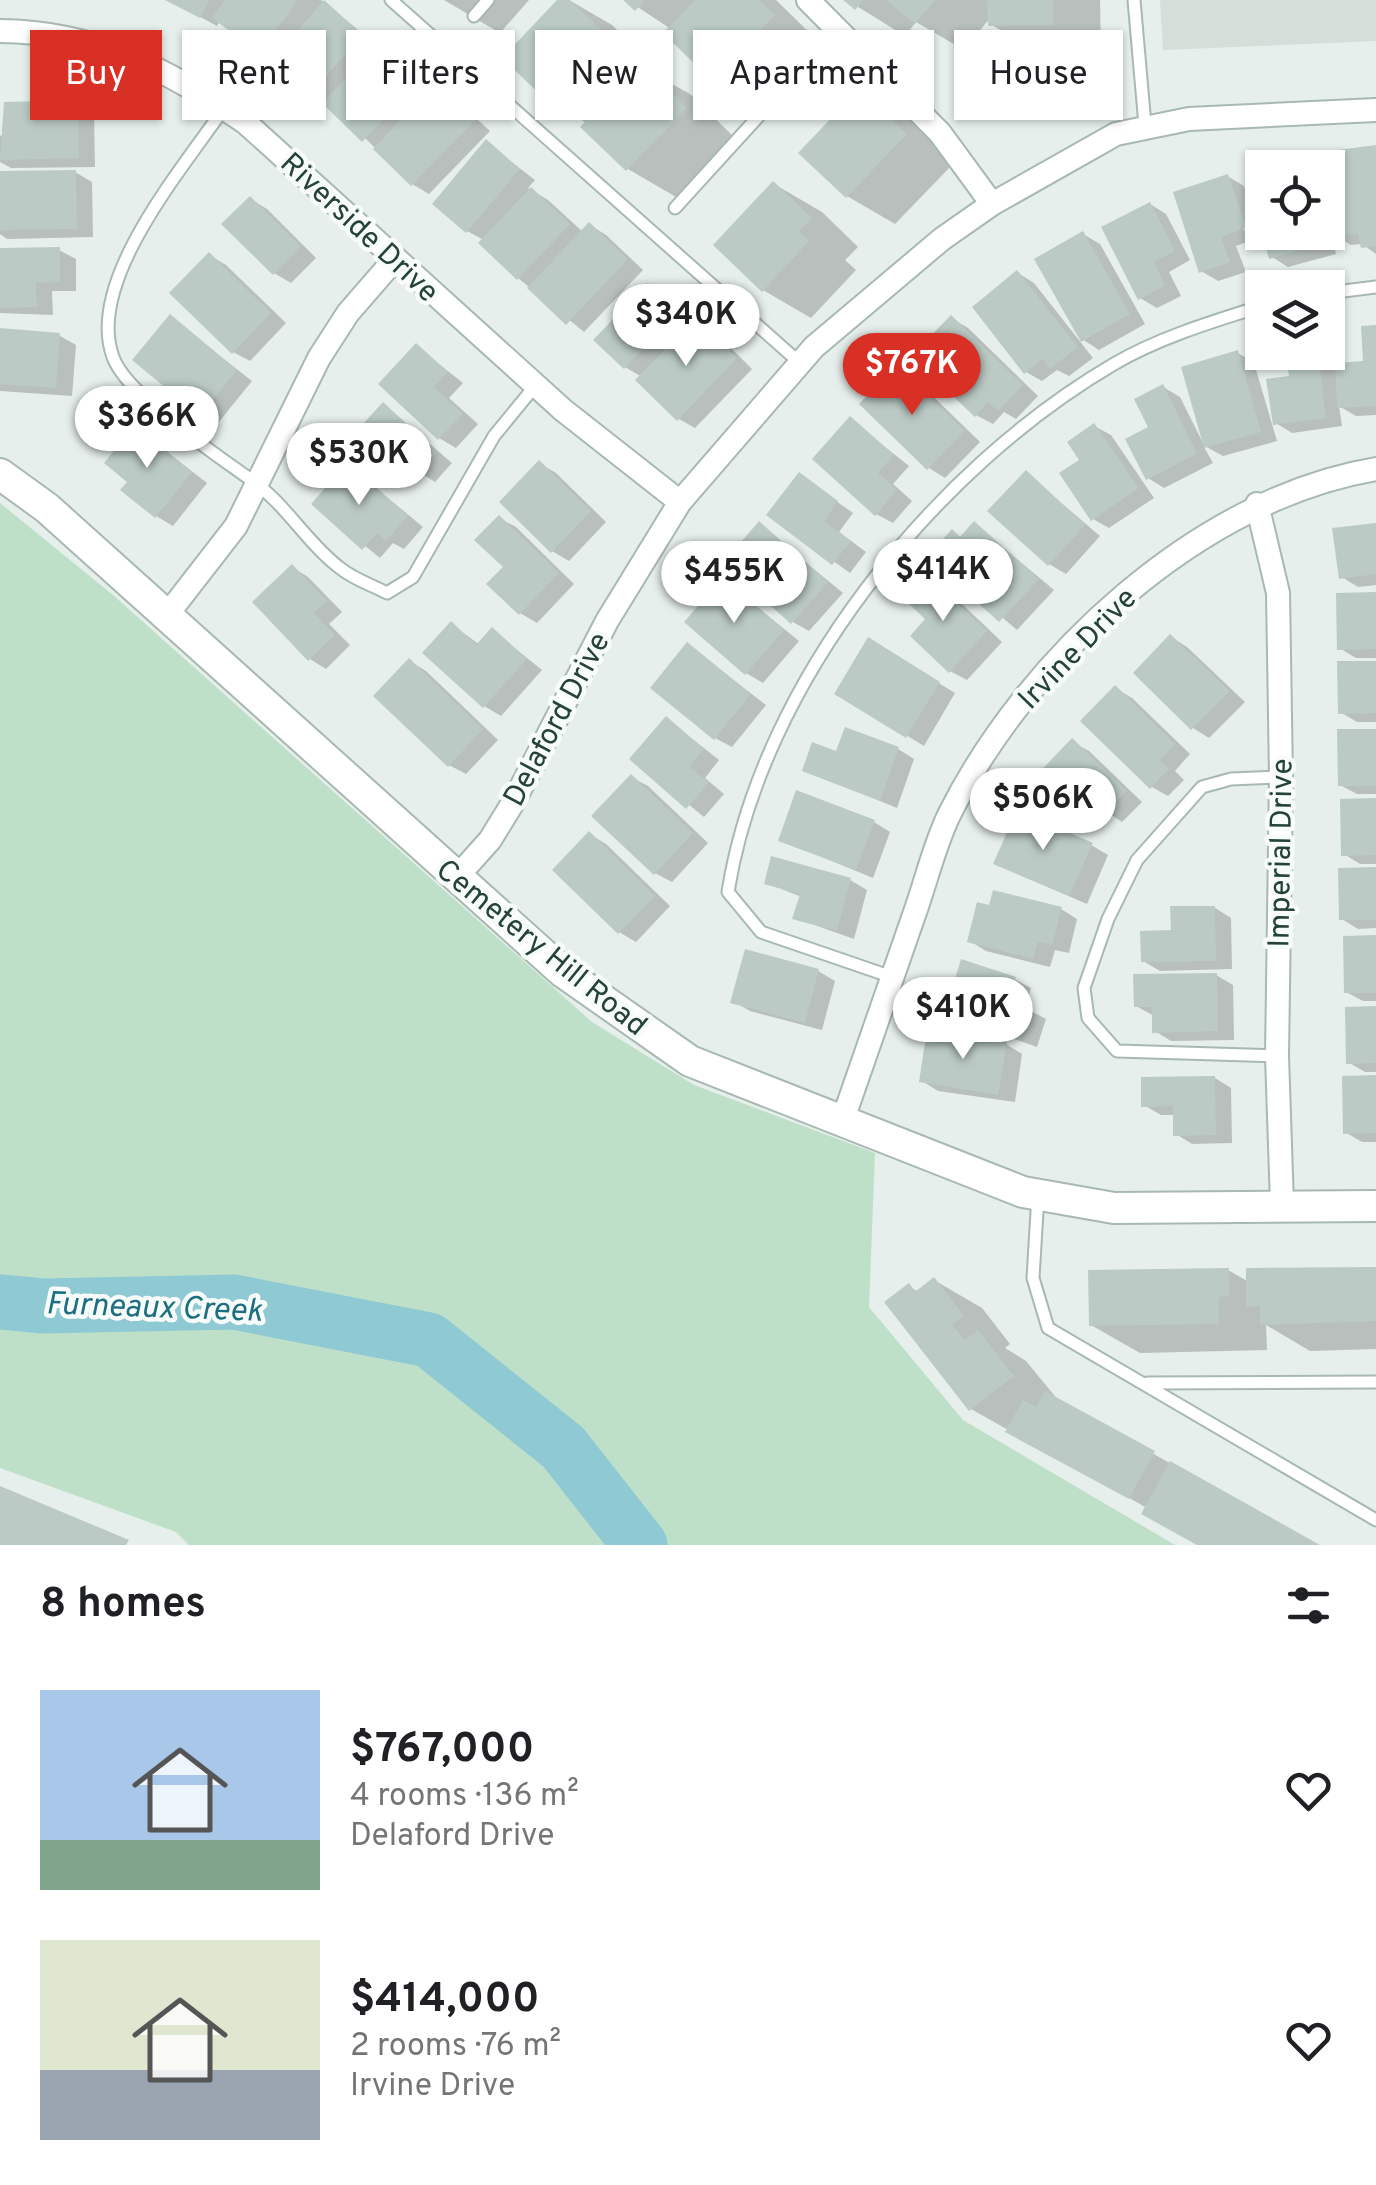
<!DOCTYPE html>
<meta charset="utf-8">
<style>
body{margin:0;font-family:Overpass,sans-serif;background:#f2f2f2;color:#202124;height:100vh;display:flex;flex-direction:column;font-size:38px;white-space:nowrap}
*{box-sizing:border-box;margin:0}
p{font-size:32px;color:#757577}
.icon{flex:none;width:55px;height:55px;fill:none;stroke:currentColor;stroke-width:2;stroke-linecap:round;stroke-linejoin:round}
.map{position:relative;height:1545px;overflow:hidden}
.details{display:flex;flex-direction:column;background:#fff;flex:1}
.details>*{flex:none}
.banner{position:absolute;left:30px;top:30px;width:1318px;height:90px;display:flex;gap:20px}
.controls{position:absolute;left:1245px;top:150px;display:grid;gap:20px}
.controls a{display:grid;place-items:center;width:100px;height:100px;border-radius:0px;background:#fff;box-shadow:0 2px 8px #0004;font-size:50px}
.price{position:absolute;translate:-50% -85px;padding:0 22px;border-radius:35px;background:#fff;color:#222;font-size:32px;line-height:65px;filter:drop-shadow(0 2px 5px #0008)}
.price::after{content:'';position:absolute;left:50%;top:60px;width:30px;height:22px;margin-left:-15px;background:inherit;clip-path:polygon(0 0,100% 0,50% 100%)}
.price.selected{background:#d93025;color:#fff}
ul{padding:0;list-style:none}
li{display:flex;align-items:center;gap:30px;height:250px;padding:0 40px}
li span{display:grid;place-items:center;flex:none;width:280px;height:200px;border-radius:0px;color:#555}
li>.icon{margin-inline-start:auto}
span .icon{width:120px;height:120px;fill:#fffc;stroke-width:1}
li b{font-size:42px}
h2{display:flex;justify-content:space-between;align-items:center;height:120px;padding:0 40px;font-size:42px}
.tag{padding:0 35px;border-radius:0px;background:#fff;box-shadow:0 2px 8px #0004;font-size:35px;line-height:90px}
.tag.selected{background:#d93025;color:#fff}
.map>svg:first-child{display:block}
</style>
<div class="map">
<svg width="1376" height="1545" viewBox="0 0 1376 1545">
<rect width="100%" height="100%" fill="#e6efeb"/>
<polygon fill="#d4dfda" points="1160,0 1376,0 1376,41 1163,50"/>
<polygon fill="#bfe0c8" points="0,503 113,595 592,1022 694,1085 875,1153 869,1307 963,1420 1175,1545 189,1545 176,1532 0,1468"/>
<g fill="#0003">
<polygon points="169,0 321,0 379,47 385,41 402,51 490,131 429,194 412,184 327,101 276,59 220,21 217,26"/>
<polygon points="444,0 529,0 500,33"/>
<polygon points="561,0 569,0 612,25 658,69 654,74 690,94 734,137 676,197 628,169 587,123 551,102"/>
<polygon points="627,0 776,0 821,44 761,106 713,78 667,33 671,29"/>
<polygon points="847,0 1100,0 1101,51 1038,52 990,24 990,18 964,50 916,22 905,36"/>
<polygon points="860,91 908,119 954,163 895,224 847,196"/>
<polygon points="78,103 94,113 95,167 11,168 0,162 0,136"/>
<polygon points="487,143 535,180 528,188 548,200 583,232 590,225 606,235 643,270 584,332 518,278 484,240 467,231"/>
<polygon points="1376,147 1376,254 1362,244 1351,245 1335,235 1325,154"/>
<polygon points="1295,158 1312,168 1262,168 1262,224 1248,171"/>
<polygon points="75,172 92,182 93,237 7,239 0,234 0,174"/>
<polygon points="1227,176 1244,186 1260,234 1236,220 1234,224 1258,238 1236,246 1246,272 1218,281 1201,271"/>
<polygon points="774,184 822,212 858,247 845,260 856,270 811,318 763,290"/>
<polygon points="250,199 267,209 316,258 291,283 274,273"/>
<polygon points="1150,204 1166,214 1190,260 1169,272 1181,296 1157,308 1140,298"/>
<polygon points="1328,224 1336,254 1288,267 1272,257 1265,232 1328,232"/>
<polygon points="1083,234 1100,244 1145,324 1099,350 1082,339"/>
<polygon points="59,250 76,259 76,291 52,291 53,315 0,313 0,251"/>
<polygon points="209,255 226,265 286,323 250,361 233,352"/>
<polygon points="1018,273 1034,283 1093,358 1069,376 1057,370 1042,381 1026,372"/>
<polygon points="648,286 694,324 697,321 713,330 752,369 695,428 679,419 642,377 625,367"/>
<polygon points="170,317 252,381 218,423 136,360"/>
<polygon points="951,318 968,328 1038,396 1016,419 1004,412 993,424 976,415"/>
<polygon points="1376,328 1376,415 1356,416 1339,406 1342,426 1292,433 1276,423 1291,378 1288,352 1328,352 1328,343 1334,365 1365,364"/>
<polygon points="0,331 60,336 76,345 72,396 0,391"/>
<polygon points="416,346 463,383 449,398 478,424 456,448 439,438"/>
<polygon points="1238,353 1254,363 1277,441 1223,456 1203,445 1213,463 1164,488 1148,478 1151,428 1163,387 1180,397 1203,443"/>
<polygon points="898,368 914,378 980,442 945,478 929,468 862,404"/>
<polygon points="384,405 452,463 435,482 412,467 394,487 345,447"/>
<polygon points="850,419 909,466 893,484 912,501 893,523 876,514"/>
<polygon points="1094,426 1111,435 1154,498 1109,528 1093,519 1082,461"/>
<polygon points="136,428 207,483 173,526 156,516 131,482"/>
<polygon points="539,463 556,473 606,522 569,561 552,551"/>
<polygon points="348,465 423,527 404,549 393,543 380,558 314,504"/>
<polygon points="1026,473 1100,536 1066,574 1049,564"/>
<polygon points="799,475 853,513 839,532 866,552 850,573 770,515"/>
<polygon points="499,518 516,527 574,584 537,623 520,613 506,567"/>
<polygon points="975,524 1054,590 1017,630 930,556 953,532 962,538"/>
<polygon points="760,525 843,593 809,631 793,622"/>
<polygon points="1376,525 1376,585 1358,587 1342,577"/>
<polygon points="292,567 308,577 342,612 329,624 350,645 326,669 310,659"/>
<polygon points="927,577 943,586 1002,642 967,680 950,671 928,619"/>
<polygon points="724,580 799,641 763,683 746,673"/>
<polygon points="1376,595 1376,658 1356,658 1339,648"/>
<polygon points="451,624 480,645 492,630 542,670 501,716 484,706"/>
<polygon points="1171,637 1187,647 1245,702 1209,738 1193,728 1136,673"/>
<polygon points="869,641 955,693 924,746 837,693"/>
<polygon points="688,645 766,705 732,747 715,738"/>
<polygon points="409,661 426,671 498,740 466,774 449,765"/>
<polygon points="1376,663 1376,722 1357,722 1340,712"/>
<polygon points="1115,688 1132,698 1190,754 1175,771 1184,780 1168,796 1152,787"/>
<polygon points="667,719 719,760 705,778 724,794 704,817 633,759"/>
<polygon points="1376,731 1376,794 1357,794 1340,785"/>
<polygon points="1072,742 1089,751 1142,802 1122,822 1101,808 1086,824 1070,815"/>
<polygon points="898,749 914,759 897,808 805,770 837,754"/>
<polygon points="631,777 648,786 708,843 672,882 655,873"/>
<polygon points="1376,801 1376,864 1360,864 1344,854"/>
<polygon points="874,822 890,832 873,878 781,840"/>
<polygon points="589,834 606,844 670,906 636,942 619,932"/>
<polygon points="1091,845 1108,855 1087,904 1013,872"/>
<polygon points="1376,870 1376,928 1358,929 1342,919"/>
<polygon points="850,880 867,890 854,939 795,918 802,897 766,883"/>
<polygon points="1215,908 1231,918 1232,969 1160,971 1143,961 1173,933"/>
<polygon points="1061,909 1077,919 1069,953 1055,950 1050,967 986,951 970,941"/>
<polygon points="1376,938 1376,1001 1363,1001 1346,992"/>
<polygon points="818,971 835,981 822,1030 750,1011 733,1001"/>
<polygon points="1216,975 1233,985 1234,1040 1171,1041 1155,1031 1154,1016 1136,1006"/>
<polygon points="1014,979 1031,988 1025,1008 1046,1019 1037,1047 947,1015"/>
<polygon points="1376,1009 1376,1072 1365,1072 1348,1062"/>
<polygon points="1006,1044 1022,1054 1015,1102 938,1091 922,1081"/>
<polygon points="1215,1078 1231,1088 1232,1143 1192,1144 1176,1134 1175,1115 1161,1115 1144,1105"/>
<polygon points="1376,1078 1376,1142 1362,1142 1345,1132"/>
<polygon points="1376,1269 1376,1349 1310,1351 1266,1325 1267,1350 1140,1353 1091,1325 1228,1270 1249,1282"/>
<polygon points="934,1280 982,1308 1010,1344 1005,1348 1026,1361 1058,1400 1315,1545 1200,1545 1147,1508 971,1409 909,1286 918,1292"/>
</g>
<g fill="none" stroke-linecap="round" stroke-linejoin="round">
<polyline stroke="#8ec9d4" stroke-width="55" points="0,1302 43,1306 234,1302 429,1340 563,1447 640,1545"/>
</g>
<g fill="#bbcac4">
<polygon points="165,0 209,0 200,18"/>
<polygon points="225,0 298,0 259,53 212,18"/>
<polygon points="324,0 363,35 310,94 272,60"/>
<polygon points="557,0 570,0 612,40 550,104 502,58"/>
<polygon points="623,0 645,0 635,11"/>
<polygon points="695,0 759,0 775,15 711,80 663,33"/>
<polygon points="843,0 864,0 855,10"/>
<polygon points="886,0 935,0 915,24"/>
<polygon points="987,0 1053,0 1053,25 988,26"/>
<polygon points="385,38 425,76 362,142 322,103"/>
<polygon points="641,63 687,108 626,171 580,127"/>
<polygon points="436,82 475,120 411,186 373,149"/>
<polygon points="860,88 907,134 846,198 798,153"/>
<polygon points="78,100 79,158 0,160 4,102"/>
<polygon points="486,139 520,169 466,233 432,204"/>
<polygon points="1376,145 1376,246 1361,248 1358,234 1332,237 1328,168 1322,152"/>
<polygon points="1296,155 1299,168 1262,168 1261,229 1245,169"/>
<polygon points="76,170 77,229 0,230 0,171"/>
<polygon points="1228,174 1246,228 1221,237 1230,262 1199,273 1173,192"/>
<polygon points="773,181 812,218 799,231 809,241 762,292 713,245"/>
<polygon points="531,187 570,224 517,280 478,243"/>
<polygon points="250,196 301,247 273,275 221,224"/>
<polygon points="1150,202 1175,251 1154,262 1165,286 1138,300 1101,227"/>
<polygon points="589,222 628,259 566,325 527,288"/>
<polygon points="1083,231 1130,314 1081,342 1034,259"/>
<polygon points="1262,232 1317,232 1320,245 1269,259"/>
<polygon points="60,247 60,282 36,283 37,307 0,308 0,248"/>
<polygon points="209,252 271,313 232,354 169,293"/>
<polygon points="1017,270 1078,347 1050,369 1043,359 1024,374 972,307"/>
<polygon points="648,283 678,313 624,369 593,340"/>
<polygon points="170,314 237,370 200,416 132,360"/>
<polygon points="951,315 1023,385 998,411 988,402 975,417 911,356"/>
<polygon points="696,318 737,358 677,421 635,380"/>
<polygon points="1376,325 1376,406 1337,408 1335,363 1363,361 1361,326"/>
<polygon points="0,328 60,333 56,388 0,384"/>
<polygon points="416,343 448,372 434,387 463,414 438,440 378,384"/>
<polygon points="1238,350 1261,432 1204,448 1181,367"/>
<polygon points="1285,352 1318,352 1326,418 1273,425 1266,379 1289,376"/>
<polygon points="897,365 965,431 927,470 859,404"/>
<polygon points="1163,384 1197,454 1146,480 1125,439 1148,427 1134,399"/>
<polygon points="383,402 437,452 417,475 396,457 375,479 342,447"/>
<polygon points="850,416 894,455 878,473 897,490 875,516 812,459"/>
<polygon points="1094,423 1139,488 1091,521 1059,473 1079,460 1067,442"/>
<polygon points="135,425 192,472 155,518 120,490 127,482 104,463"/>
<polygon points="539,460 591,511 551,553 499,502"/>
<polygon points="348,462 408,516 386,541 377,533 362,550 311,504"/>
<polygon points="1026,470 1085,525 1048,566 987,511"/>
<polygon points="799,472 838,501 824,521 851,541 832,565 766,515"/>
<polygon points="499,515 559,573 519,615 486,584 503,567 474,540"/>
<polygon points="759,521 828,582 791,624 723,563"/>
<polygon points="974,521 1039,579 999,622 927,557 952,529 960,537"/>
<polygon points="1376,523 1376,574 1339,579 1332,528"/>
<polygon points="292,564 327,601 314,613 335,635 308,661 252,602"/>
<polygon points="926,574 987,631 949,673 910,636 925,619 903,598"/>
<polygon points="723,577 784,630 745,675 684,622"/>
<polygon points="1376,592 1376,649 1337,650 1336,593"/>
<polygon points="451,621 476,645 492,627 527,659 483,708 422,653"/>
<polygon points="1170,634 1230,691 1191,730 1133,673"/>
<polygon points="868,637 940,682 906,738 834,694"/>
<polygon points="687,642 751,694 714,740 650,688"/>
<polygon points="409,658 483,729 448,767 373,696"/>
<polygon points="1337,661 1376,661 1376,713 1338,714"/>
<polygon points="1115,685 1175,744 1160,760 1169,769 1150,789 1080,721"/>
<polygon points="666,716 704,749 690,767 709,783 686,809 629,759"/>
<polygon points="845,727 899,747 880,801 802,771 812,742 836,751"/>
<polygon points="1337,729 1376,729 1376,786 1338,786"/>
<polygon points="1072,738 1127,791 1104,814 1086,797 1068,817 1030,782"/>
<polygon points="631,774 693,833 654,875 591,816"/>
<polygon points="796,790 875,820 856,870 778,841"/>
<polygon points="1376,798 1376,855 1341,856 1340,799"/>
<polygon points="1017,810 1093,843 1069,896 993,864"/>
<polygon points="589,831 655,896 618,934 552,870"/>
<polygon points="771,856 851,878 837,931 792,919 800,894 764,884"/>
<polygon points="1376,867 1376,920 1339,920 1338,868"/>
<polygon points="993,890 1062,907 1052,945 1038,942 1033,959 967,942 977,902 989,905"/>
<polygon points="1170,906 1215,906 1216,961 1141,962 1140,931 1171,930"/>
<polygon points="1376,935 1376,993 1344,993 1343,936"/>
<polygon points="745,949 819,969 805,1023 730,1003"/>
<polygon points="961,959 1016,977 1008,1000 1030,1007 1020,1040 944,1016"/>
<polygon points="1217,973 1218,1031 1152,1033 1152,1007 1134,1007 1133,974"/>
<polygon points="1376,1006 1376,1063 1346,1064 1345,1007"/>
<polygon points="927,1029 1007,1041 998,1095 919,1082"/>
<polygon points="1376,1075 1376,1133 1343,1134 1342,1076"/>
<polygon points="1215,1076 1216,1135 1173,1136 1173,1106 1141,1107 1141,1077"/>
<polygon points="1376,1267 1376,1321 1260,1325 1260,1306 1246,1307 1246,1268"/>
<polygon points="1229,1268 1229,1296 1219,1297 1219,1324 1089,1326 1088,1270"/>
<polygon points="934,1277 964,1316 952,1325 965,1340 978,1330 1014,1376 969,1411 884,1302 909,1283 915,1292"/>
<polygon points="1045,1391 1155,1451 1129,1499 1005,1432 1023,1400 1036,1407"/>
<polygon points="1170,1461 1320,1545 1197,1545 1141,1514"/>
<polygon points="0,1486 129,1540 126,1545 0,1545"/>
</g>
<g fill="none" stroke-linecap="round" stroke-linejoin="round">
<defs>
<g id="service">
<polyline points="391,0 800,363"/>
<polyline points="1134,0 1145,125"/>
<polyline points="474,16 488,0"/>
<path d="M224 108C184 167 85 281 113 357 126 395 220 457 254 482 287 506 308 544 340 568 353 579 372 585 387 593L413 577 494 436 535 386"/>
<polyline points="675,208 838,29"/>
<polyline points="1328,293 1376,287"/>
<path d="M892 977 761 932 728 892C761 683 934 469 1114 364 1158 338 1214 321 1262 306"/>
<polyline points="1277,1056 1117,1051 1088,1018 1084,988 1108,919 1137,860 1202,787 1231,779 1281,777"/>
<polyline points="1038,1195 1033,1278 1048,1328 1376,1520"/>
<polyline points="1147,1383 1376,1382"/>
</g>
<g id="minor">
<polyline points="808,0 940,133 992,204"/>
<path d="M0 31C97 32 169 70 246 123L563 410 680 502"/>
<polyline points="1257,504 1278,593 1281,777 1277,1056 1282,1204"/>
<polyline points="167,615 236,526 319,358 348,313 394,260"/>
<polyline points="456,878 490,840 514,801 607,621 680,502 814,347 942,239 992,204 1116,134 1189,119 1376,110"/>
<path d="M842 1122C866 1053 890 984 914 915 926 882 934 846 949 815 1027 658 1200 498 1376 469"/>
</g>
<polyline id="tertiary" points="0,474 47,508 563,972 690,1061 1023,1192 1114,1208 1376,1206"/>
</defs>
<use href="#service" stroke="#a8b8b2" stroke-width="15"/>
<use href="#minor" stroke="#a8b8b2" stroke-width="26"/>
<use href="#tertiary" stroke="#a8b8b2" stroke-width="34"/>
<use href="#service" stroke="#fff" stroke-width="11"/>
<use href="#minor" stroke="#fff" stroke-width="22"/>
<use href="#tertiary" stroke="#fff" stroke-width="30"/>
</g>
<g text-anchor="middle" stroke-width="9" stroke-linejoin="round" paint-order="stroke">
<g font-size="30" fill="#24423a" stroke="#f7fbf9">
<text transform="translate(360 227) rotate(43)" y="10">Riverside Drive</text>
<text transform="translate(1077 648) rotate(-46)" y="10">Irvine Drive</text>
<text transform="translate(556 719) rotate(-62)" y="10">Delaford Drive</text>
<text transform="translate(1280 853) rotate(-89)" y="10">Imperial Drive</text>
<text transform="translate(542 947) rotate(39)" y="10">Cemetery Hill Road</text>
</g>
<g font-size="32" font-style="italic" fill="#1c6f80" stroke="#f7fbf9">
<text transform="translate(154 1306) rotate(2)" y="11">Furneaux Creek</text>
</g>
</g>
</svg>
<div class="controls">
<a><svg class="icon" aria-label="locate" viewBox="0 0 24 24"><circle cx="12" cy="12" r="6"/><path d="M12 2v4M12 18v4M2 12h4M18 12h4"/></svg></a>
<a><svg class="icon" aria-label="layers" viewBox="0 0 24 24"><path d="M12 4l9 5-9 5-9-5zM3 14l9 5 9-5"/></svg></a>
</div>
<b class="price" style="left:686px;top:369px">$340K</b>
<b class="price selected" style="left:912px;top:418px">$767K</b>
<b class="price" style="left:147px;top:471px">$366K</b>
<b class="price" style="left:359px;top:508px">$530K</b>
<b class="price" style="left:943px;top:624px">$414K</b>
<b class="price" style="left:734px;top:626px">$455K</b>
<b class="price" style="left:1043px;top:853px">$506K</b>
<b class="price" style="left:963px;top:1062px">$410K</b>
<div class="banner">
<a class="tag selected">Buy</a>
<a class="tag">Rent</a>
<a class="tag">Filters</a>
<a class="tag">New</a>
<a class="tag">Apartment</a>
<a class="tag">House</a>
</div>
</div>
<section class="details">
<h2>8 homes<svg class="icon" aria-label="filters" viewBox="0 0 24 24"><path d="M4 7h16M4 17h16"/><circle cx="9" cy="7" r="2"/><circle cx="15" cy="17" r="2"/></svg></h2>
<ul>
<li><span style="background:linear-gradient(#a9c7e8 75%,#7fa58c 0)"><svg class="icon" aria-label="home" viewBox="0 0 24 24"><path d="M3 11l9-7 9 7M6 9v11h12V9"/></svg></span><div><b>$767,000</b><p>4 rooms · 136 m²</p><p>Delaford Drive</p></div><svg class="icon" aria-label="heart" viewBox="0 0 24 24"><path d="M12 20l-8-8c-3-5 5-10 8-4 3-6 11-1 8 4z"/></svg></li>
<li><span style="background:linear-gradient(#dfe7d0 65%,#9aa5b1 0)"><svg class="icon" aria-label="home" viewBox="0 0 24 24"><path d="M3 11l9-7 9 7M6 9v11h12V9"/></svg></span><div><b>$414,000</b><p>2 rooms · 76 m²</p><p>Irvine Drive</p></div><svg class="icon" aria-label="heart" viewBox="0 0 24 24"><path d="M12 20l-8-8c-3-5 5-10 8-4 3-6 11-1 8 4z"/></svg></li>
</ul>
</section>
